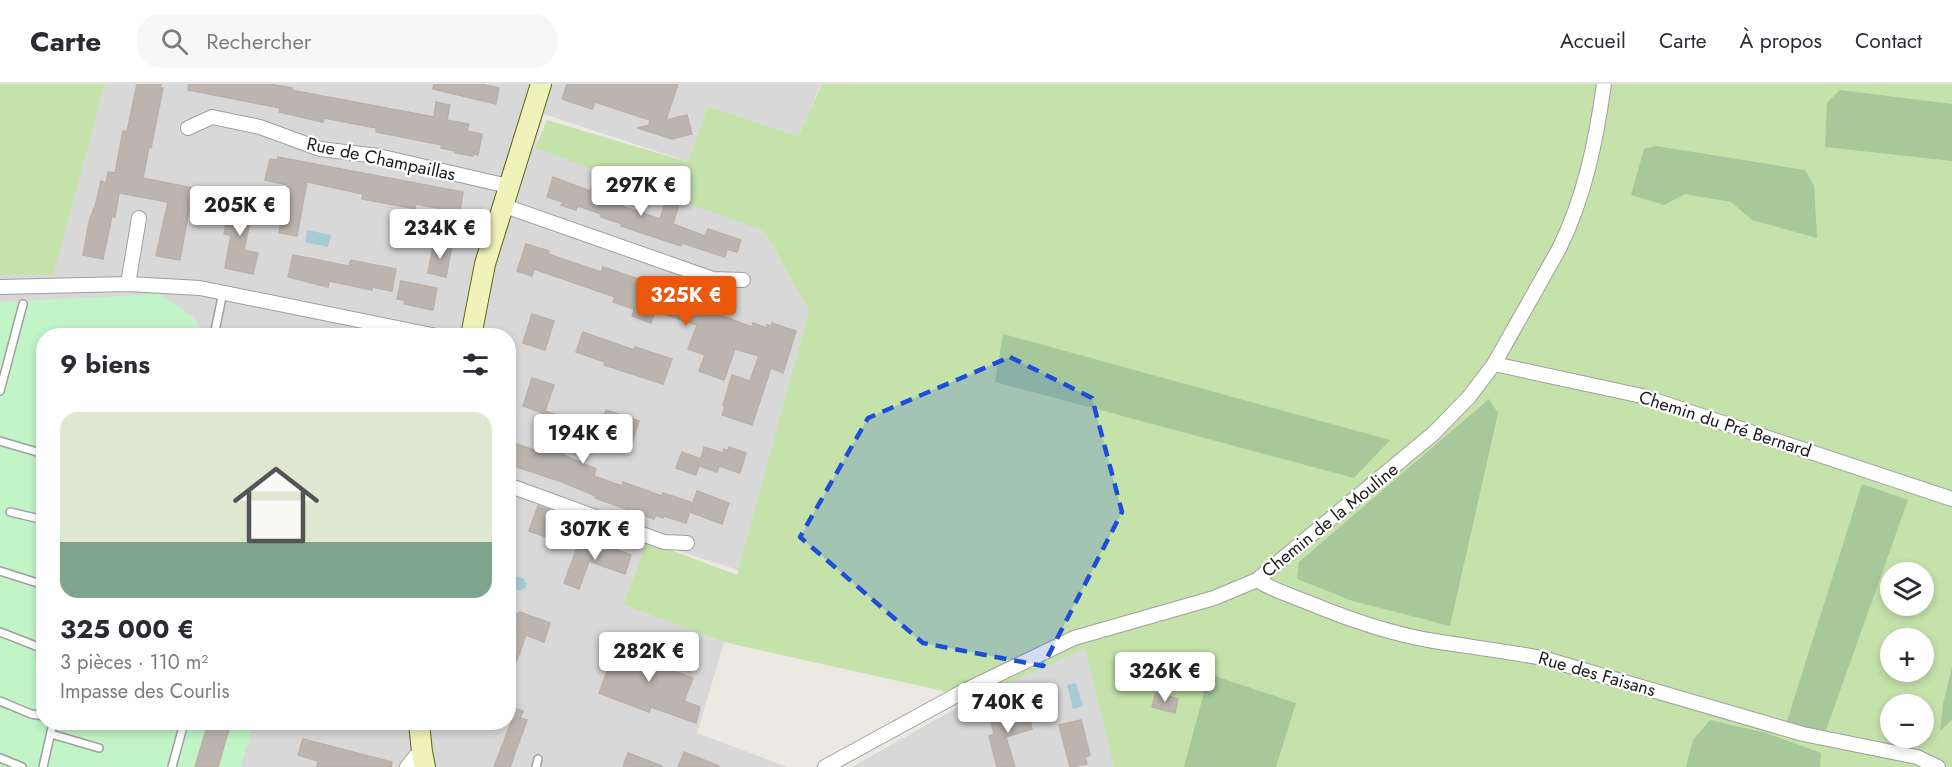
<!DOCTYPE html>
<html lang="fr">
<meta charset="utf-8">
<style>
body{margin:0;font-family:Jost,sans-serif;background:#f7f7f7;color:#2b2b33;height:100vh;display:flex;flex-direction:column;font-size:22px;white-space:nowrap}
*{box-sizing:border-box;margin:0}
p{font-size:20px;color:#7c7c81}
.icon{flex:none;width:33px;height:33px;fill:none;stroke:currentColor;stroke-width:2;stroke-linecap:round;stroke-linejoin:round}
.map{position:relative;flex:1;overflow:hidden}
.details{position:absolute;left:36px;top:244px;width:480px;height:402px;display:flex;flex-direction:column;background:#fff;border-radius:24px;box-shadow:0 3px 9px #0003}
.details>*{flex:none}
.fabs{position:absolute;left:1880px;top:478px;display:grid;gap:12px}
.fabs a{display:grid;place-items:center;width:54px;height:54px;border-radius:50%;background:#fff;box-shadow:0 3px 9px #0003;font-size:30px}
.price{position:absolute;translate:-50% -51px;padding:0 14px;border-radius:6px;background:#fff;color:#222;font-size:20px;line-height:39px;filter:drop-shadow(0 2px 3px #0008)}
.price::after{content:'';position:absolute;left:50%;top:36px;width:18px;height:14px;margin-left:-9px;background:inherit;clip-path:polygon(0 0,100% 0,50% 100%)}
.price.selected{background:#ea580c;color:#fff}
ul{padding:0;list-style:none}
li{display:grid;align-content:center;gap:12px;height:318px;padding:0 24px}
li+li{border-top:2px solid #e1e1e2}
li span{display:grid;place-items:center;height:186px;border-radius:18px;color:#555}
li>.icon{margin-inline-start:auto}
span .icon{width:108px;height:108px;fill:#fffc;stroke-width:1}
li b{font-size:26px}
h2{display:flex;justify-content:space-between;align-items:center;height:72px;padding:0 24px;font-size:26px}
header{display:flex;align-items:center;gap:36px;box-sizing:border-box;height:84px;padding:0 30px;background:#fff;border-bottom:2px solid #e1e1e2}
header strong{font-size:28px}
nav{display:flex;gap:33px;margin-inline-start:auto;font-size:21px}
.search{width:420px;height:54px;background:#f7f7f7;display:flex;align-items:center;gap:15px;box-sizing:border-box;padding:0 21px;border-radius:24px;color:#7c7c81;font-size:22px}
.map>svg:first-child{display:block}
</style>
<header>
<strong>Carte</strong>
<div class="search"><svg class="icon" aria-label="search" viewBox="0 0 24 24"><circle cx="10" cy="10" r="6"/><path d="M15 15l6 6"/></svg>Rechercher</div>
<nav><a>Accueil</a><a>Carte</a><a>À propos</a><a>Contact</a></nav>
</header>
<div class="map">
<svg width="1952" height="683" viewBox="0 0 1952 683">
<rect width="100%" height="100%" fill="#ece9e2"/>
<g fill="#d9d8d8" fill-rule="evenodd">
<path d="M105 0H821L798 52 708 22 689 78 544 30 535 64 761 142 809 227 744 488 647 457 623 521 724 558 697 649 787 683H0V191L54 189ZM44 252H508V639H44Z"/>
<polygon points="1083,563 1094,576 1116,683 852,683 974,614"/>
</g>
<g fill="#c5e2ab" fill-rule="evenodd">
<polygon points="0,0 105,0 54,190 0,191"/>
<path d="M822 0H1952V683H1114L1085 565 974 614 724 558 623 521 647 457 737 491 809 227 764 147 535 64 547 36 688 78 708 22 798 52ZM1890 489H1923V522H1890ZM1890 555H1923V588H1890ZM1890 621H1923V654H1890Z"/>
</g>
<g fill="#a7c89a">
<polygon points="1840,6 1952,20 1952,77 1825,63 1827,19"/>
<polygon points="1656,62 1805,86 1814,102 1817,154 1752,136 1731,118 1685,110 1664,121 1631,111 1644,65"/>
<polygon points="1003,250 1390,356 1354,394 995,298"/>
<polygon points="1489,315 1498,329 1450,542 1353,517 1297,495 1299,478"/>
<polygon points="1862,400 1908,416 1825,649 1787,637"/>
<polygon points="1952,583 1952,636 1940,647 1943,620"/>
<polygon points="1209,590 1296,619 1276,683 1184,683"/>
<polygon points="1710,636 1766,649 1821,669 1820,683 1686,683 1693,656"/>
</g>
<polygon fill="#c1f4c6" points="160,210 193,233 206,252 44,252 44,639 253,639 241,683 0,683 0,218"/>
<g fill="#a6cad6">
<polygon points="307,146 331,151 328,163 305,158"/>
<polygon points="508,490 525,495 524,498 527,499 525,505 522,504 521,507 509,503"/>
<polygon points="1076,599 1083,622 1073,625 1067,601"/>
</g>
<g fill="#bcb5af" stroke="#bcb0a6" stroke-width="1.5">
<polygon points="137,0 161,0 160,4 163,4 151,64 149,63 143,94 193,104 180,176 156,172 168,118 119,109 115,133 112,132 103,175 83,171 89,138 96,119 101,97 106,99 108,88 115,89 123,47 127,48"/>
<polygon points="189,0 270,0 292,4 291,6 434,33 436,18 450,21 447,36 469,40 467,47 482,50 478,71 473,70 473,72 455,69 456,67 441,64 442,61 376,48 376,44 324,34 323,38 279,28 280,24 188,6"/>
<polygon points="434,0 480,0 499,4 496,20 433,5"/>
<polygon points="567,0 678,0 666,36 687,31 692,50 672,55 638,44 649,41 650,36 595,18 592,25 562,15"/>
<polygon points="278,73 463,108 460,128 416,120 415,125 362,115 363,110 307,98 297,152 279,149 288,101 265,96 270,75 277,76"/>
<polygon points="553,93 590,107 592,103 624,114 621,122 660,135 669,108 682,111 673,140 705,152 708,145 741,156 737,168 727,165 725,173 682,159 681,162 621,142 622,140 601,133 601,130 578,122 576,126 561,121 563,118 547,113"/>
<polygon points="232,114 254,118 244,166 258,169 253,190 225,184 231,151 224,150"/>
<polygon points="434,158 452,162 446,193 428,189"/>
<polygon points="526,160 549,167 548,170 601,188 603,183 644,197 642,201 706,220 704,224 720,230 720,231 752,243 753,239 767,244 767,241 771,242 772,239 796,247 783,289 771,284 752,341 722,331 725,322 723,321 732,291 750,297 759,272 735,265 724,296 699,287 705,271 688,265 697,241 655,227 651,239 632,232 634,225 613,218 615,213 534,185 532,192 517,187"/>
<polygon points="293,171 349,182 351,176 396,185 392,207 372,203 372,206 329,197 328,203 288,193"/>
<polygon points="401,197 437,204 433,226 404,220 405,216 397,215"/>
<polygon points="532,230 554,237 545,266 523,259"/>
<polygon points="583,248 634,266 635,263 672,275 663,300 604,281 605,278 576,268"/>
<polygon points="532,294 554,301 545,327 578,338 563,371 596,385 594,392 622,402 623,398 662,412 663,409 693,419 686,439 664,432 663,434 656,431 654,435 595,414 596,412 562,398 508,380 508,357 534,366 543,339 540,338 543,329 523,322"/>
<polygon points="606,326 639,337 632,359 598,348"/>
<polygon points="704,363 723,369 724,365 728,367 729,363 746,369 740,389 719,382 717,388 699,382 700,378 696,391 676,384 682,368 701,375"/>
<polygon points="697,407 729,419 722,440 690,428"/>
<polygon points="538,422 550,426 546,438 554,441 549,454 529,447"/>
<polygon points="581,453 631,471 625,490 589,477 579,505 564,499"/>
<polygon points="520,528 550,539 544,558 526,551 510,595 508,594 508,546 514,531"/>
<polygon points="649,560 671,568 665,584 693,594 684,617 700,623 696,639 651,623 649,628 599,609 616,564 644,574"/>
<polygon points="1156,609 1178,615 1175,629 1152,623"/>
<polygon points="1026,621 1032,645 1006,653 1015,683 997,683 989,652 994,650 990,634 1006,630 1005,627"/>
<polygon points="508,622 523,627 520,634 527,636 510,683 494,683 512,636 508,635"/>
<polygon points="1081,636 1090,671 1085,673 1087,680 1070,683 1059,641"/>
<polygon points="208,639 220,639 230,642 218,683 195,683"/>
<polygon points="303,655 392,678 391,683 317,683 318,677 298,671"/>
<polygon points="684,668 719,682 719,683 678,683"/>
<polygon points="628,669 662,682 661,683 623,683"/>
</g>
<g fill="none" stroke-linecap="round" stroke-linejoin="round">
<defs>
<g id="service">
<polyline points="89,252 103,249 118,252"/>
<polyline points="214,252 223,208"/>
<polyline points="0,307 23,220"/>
<polyline points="0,357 44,370"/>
<polyline points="10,428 44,436"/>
<polyline points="0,487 44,501"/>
<polyline points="0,548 41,564"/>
<path d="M44 556C41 567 38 575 44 585"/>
<polyline points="0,617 31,630 44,632"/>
<polyline points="51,650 99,664"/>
<polyline points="0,674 22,683"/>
<polyline points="43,683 53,639"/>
<polyline points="172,683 184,639"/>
<polyline points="536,683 538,675"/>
</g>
<g id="minor">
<polyline points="188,44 212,33 260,43 320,65 378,72 508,102"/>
<polyline points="502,121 713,195 743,196"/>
<polyline points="128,200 139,134"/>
<polyline points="0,203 128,200 200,204 437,252"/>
<polyline points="1494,280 1642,312 1952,415"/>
<polyline points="508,401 664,458 687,459"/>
<path d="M1257 496C1272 506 1290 511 1307 518 1348 535 1390 550 1434 557 1470 563 1506 567 1542 574L1803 650 1917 673 1938 683"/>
<polyline points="407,683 416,672 422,668"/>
<path d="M825 683 964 607 1074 554 1214 514 1257 496 1434 349 1469 313 1494 280 1559 165C1585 112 1596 57 1604 0"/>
</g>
<g id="secondary">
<polyline points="471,252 485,180 541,0"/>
<polyline points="419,639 422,668 425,683"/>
</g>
</defs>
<use href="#service" stroke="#9f9f9f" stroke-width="10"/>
<use href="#minor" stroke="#9f9f9f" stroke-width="16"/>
<use href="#secondary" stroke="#5b670e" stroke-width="22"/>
<use href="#service" stroke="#fff" stroke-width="7"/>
<use href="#minor" stroke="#fff" stroke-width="14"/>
<use href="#secondary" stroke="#eff3b9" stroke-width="20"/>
</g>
<path fill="#1d4ed8" fill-opacity="0.2" stroke="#1d4ed8" stroke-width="4.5" stroke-dasharray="12 8" stroke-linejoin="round" d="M1010 273 1092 314 1122 428 1043 582 923 559 800 453 868 334Z"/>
<g text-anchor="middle" stroke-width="4.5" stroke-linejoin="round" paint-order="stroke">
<g font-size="18" fill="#1b1b1b" stroke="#fff">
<text transform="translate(381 75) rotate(12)" y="6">Rue de Champaillas</text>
<text transform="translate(1725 340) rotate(18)" y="6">Chemin du Pré Bernard</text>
<text transform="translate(1330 436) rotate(-39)" y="6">Chemin de la Mouline</text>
<text transform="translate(1597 590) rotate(16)" y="6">Rue des Faisans</text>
</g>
</g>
</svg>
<div class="fabs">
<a><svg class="icon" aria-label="layers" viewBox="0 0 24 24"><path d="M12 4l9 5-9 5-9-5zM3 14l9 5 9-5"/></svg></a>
<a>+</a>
<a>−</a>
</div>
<b class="price" style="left:641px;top:133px">297K €</b>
<b class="price" style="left:240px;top:153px">205K €</b>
<b class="price" style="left:440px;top:176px">234K €</b>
<b class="price selected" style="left:686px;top:243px">325K €</b>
<b class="price" style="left:583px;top:381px">194K €</b>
<b class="price" style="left:595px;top:477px">307K €</b>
<b class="price" style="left:649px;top:599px">282K €</b>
<b class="price" style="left:1165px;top:619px">326K €</b>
<b class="price" style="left:1008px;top:650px">740K €</b>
<section class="details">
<h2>9 biens<svg class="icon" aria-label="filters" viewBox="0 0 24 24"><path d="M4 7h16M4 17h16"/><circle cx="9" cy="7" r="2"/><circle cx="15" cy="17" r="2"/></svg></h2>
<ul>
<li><span style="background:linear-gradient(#dfe7d0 70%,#7fa58c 0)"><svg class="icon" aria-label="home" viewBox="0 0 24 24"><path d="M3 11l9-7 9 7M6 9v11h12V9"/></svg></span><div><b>325 000 €</b><p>3 pièces · 110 m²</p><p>Impasse des Courlis</p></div></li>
</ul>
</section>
</div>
